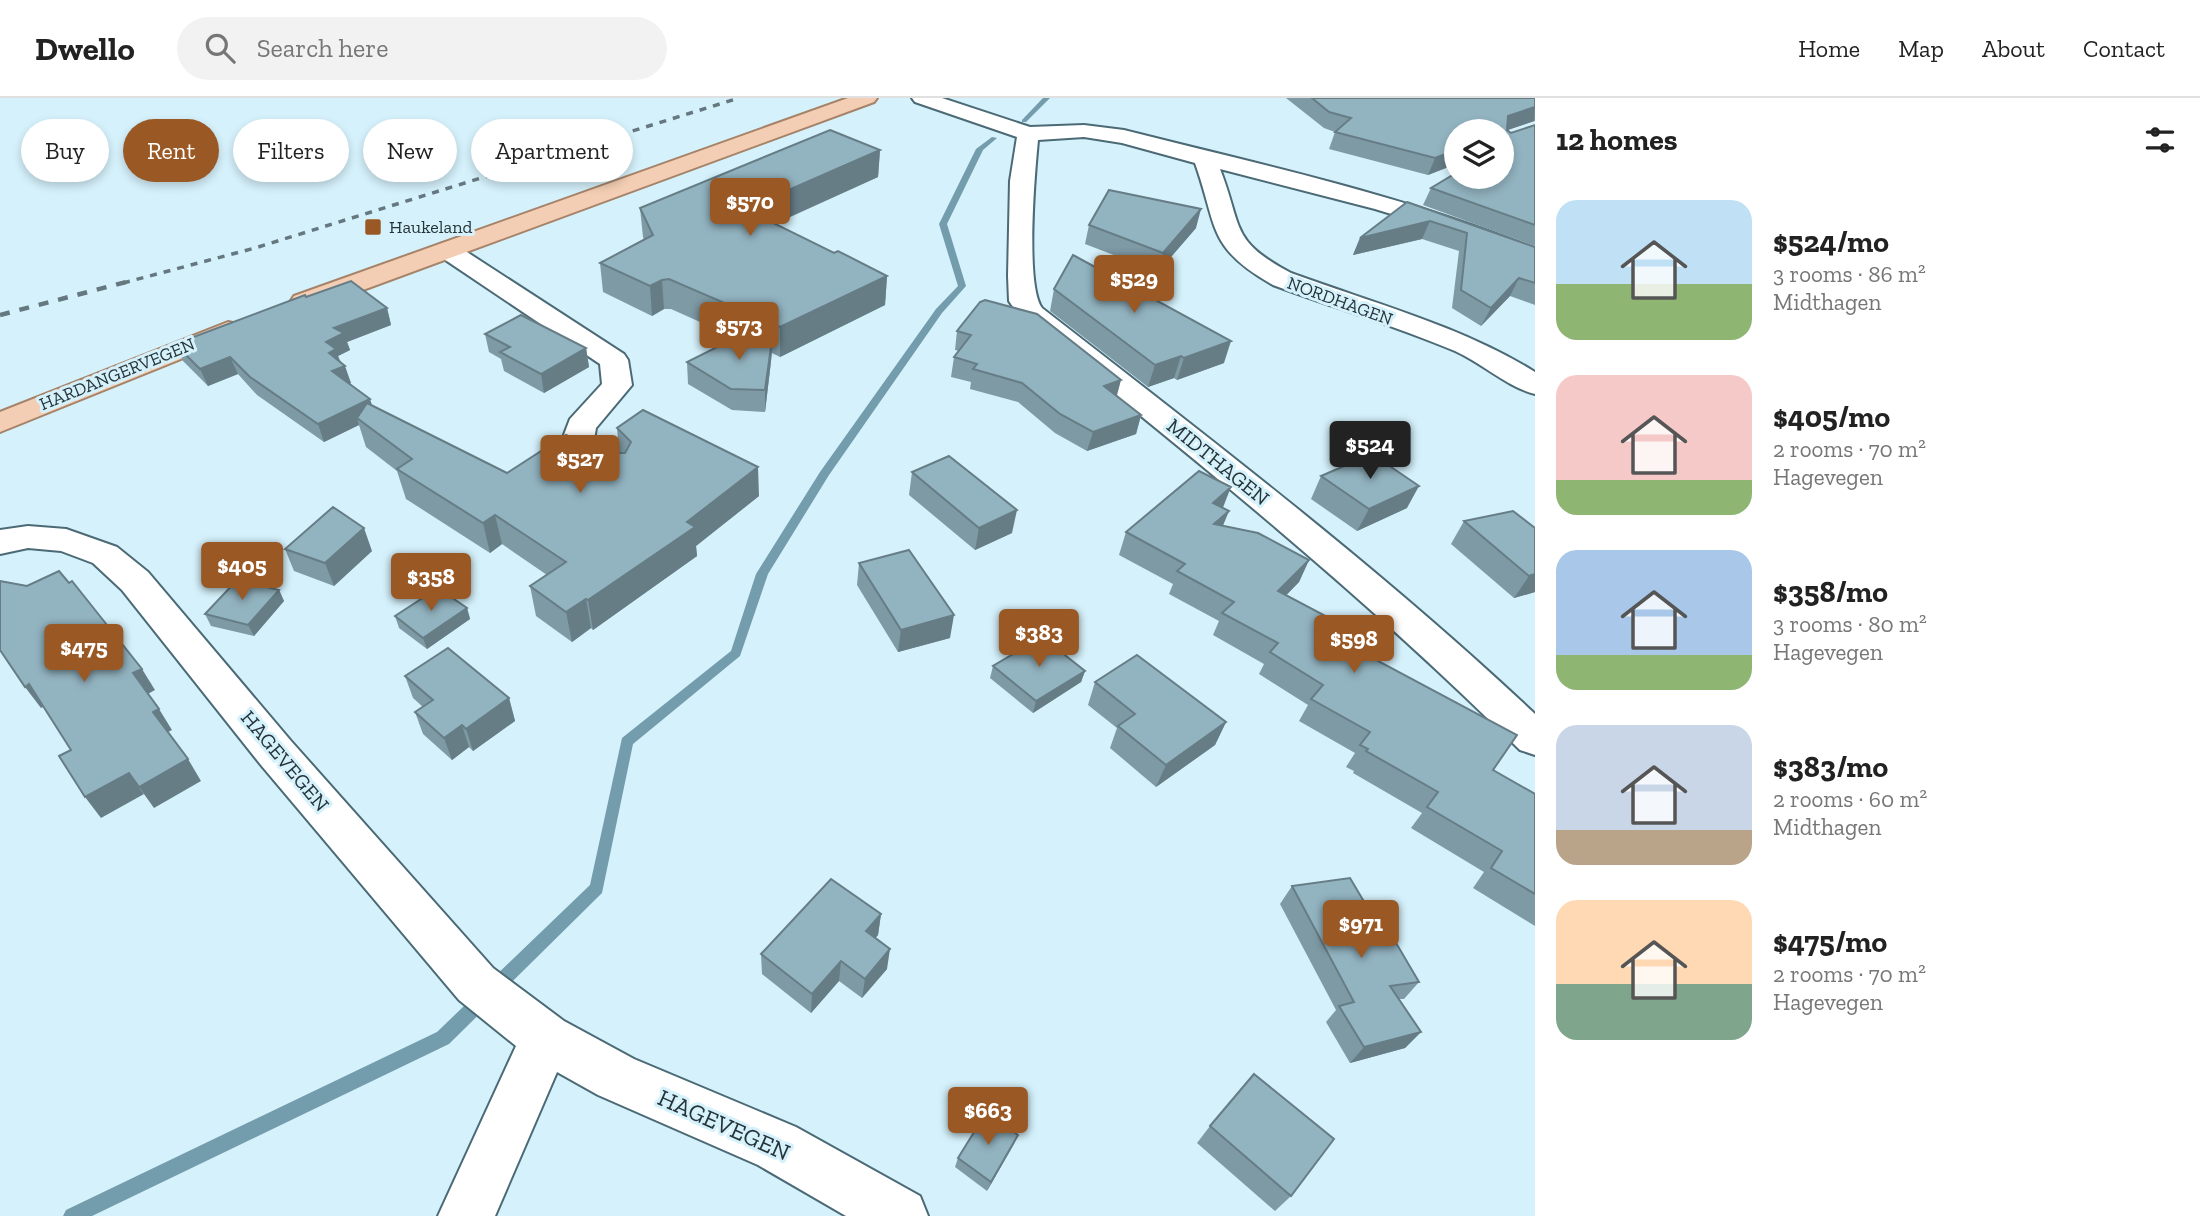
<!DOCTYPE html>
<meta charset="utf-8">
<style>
body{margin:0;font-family:"Zilla Slab",serif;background:#f2f2f2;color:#222;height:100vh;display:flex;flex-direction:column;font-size:26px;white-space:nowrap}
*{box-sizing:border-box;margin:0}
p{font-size:23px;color:#767676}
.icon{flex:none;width:38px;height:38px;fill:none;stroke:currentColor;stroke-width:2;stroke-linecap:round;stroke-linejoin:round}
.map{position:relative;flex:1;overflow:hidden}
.panel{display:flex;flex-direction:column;background:#fff;width:665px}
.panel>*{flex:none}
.banner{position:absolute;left:21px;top:21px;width:665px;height:63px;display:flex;gap:14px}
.controls{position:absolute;left:1444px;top:21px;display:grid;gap:14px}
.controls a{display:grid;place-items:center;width:70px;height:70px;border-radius:50%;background:#fff;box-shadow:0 4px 10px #0003;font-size:35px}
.price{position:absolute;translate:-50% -60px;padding:0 16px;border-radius:7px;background:#995824;color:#fff;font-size:23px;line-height:46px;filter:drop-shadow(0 2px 4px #0008)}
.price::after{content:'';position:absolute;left:50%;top:42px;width:21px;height:16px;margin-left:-10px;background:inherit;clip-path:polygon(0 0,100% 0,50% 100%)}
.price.selected{background:#222;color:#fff}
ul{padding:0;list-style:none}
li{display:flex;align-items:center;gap:21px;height:175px;padding:0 21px}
li span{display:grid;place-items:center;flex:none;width:196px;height:140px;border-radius:21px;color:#555}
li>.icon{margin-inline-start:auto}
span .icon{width:84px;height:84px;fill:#fffc;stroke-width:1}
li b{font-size:30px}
h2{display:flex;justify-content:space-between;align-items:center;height:84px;padding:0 21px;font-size:30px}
.chip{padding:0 24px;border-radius:32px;background:#fff;box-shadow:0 4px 10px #0003;font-size:24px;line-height:63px}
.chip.selected{background:#995824;color:#fff}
header{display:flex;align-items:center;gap:42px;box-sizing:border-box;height:98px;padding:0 35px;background:#fff;border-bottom:2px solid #e0e0e0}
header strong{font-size:33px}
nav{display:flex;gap:38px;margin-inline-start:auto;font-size:24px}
.search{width:490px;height:63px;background:#f2f2f2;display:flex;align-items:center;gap:18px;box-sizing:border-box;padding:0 24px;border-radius:38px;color:#767676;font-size:26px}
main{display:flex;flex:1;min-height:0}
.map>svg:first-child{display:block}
</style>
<header>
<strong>Dwello</strong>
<div class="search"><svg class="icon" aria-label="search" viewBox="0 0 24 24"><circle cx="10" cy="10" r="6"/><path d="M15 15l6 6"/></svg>Search here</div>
<nav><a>Home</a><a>Map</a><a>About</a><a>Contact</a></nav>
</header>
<main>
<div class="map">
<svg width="1535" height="1118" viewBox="0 0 1535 1118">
<rect width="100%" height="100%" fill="#d5f1fb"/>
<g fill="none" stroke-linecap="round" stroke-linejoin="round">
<g fill="#739cac" fill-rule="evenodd">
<polygon points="1043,0 1050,0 1026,24 1022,24 1022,22"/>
<polygon points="992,39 997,40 983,52 947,126 966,188 942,215 829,377 768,476 740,558 633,646 602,795 449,946 92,1118 63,1118 66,1112 437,934 590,787 622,640 731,553 756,476 820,374 936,211 958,188 939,126 976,51"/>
</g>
<defs>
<g id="minor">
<path d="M912 0H942L1030 29 1084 27 1124 32C1262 67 1403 97 1535 151V168L1427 127 1375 111 1220 71C1243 130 1229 142 1291 175 1373 205 1461 228 1535 274V296C1507 289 1482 265 1455 253 1395 228 1333 209 1273 187 1206 149 1218 129 1195 65L1122 45 1084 39 1038 42C1035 74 1025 187 1042 210 1210 341 1380 470 1535 616V657L1520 652C1364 497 1194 360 1022 222L1009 203 1008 178 1010 83 1017 39 915 4Z"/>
<path d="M447 144 456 147 624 256 628 262 632 287 596 330 594 342C604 356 623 360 632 375L628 382C598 390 577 364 562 342L570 321 602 286 600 266 438 157 434 152 438 147Z"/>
<polygon points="28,428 66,431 117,449 148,474 291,643 493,870 564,923 634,961 796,1029 920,1098 928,1118 846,1118 758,1067 598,997 557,974 495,1118 438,1118 516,948 459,902 261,667 122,492 93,465 61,453 28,450 0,456 0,432"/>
</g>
<g id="primary">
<polygon points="848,0 877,0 874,4 314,210 304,212 294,210 290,204 294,198"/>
<polygon points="228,224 238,226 242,232 238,238 0,334 0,314"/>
</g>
</defs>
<use href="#minor" stroke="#4b6a75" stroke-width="4"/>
<use href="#primary" stroke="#a68368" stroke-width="4"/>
<use href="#minor" fill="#fff" fill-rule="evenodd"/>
<use href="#primary" fill="#f3ceb4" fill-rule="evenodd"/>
<polyline stroke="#65787f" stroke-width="3.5" stroke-dasharray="7 7" stroke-linecap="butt" points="123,185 255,150 739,0"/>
<polyline stroke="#65787f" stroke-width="4.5" stroke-dasharray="10 10" stroke-linecap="butt" points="0,217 130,183"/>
</g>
<g fill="#7e9aa5">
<polygon points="1286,0 1535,0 1535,23 1507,32 1511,35 1535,27 1535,148 1423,107 1431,90 1502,79 1456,33 1456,66 1428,77 1329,51 1335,34 1324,30"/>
<polygon points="880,52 878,79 775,126 834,155 887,178 885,207 780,259 772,255 765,314 732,312 688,286 687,264 736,240 671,211 664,211 652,218 603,194 600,165 644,142 643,139 640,110"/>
<polygon points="1407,104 1535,149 1535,207 1510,198 1481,228 1452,210 1459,153 1422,141 1353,157 1360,140"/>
<polygon points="1089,127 1196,130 1158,174 1085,146"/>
<polygon points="1054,191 1224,265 1177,282 1174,280 1148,289 1050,213"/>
<polygon points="306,199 387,210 391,227 347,244 350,252 338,258 351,285 349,286 372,308 507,375 602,355 619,355 617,330 759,398 696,448 697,458 593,532 591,530 572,544 536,518 530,488 547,477 502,446 490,455 406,401 397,373 366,349 359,327 324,344 257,297 238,276 208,288 183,263 175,246"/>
<polygon points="985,202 1117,298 1141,317 1136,336 1087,353 1055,335 1018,304 970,291 971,284 951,279 954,259 959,253 955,252 957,233"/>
<polygon points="485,236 586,250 589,269 544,295 504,273 501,261 489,254"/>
<polygon points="912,374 1012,435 975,452 909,397"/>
<polygon points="1321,378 1407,410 1357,433 1311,401"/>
<polygon points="1223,410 1223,428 1309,462 1299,484 1286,497 1388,551 1380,564 1493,672 1535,696 1535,828 1473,790 1484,774 1411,730 1422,715 1353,675 1354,673 1346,669 1355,655 1299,623 1308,607 1259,576 1264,566 1213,537 1219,523 1169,496 1173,486 1119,457 1126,434"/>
<polygon points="1464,423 1535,430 1535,494 1514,500 1451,446"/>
<polygon points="285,451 372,453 334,488 294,473"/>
<polygon points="859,465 950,540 898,554 857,487"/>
<polygon points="279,492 284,503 254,538 211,528 205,516"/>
<polygon points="467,510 470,521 427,551 399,530 395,518"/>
<polygon points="993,568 1085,573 1081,584 1033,615 990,580"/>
<polygon points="405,578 509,600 515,623 473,653 469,649 452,662 423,636 415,614 423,609 413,600"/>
<polygon points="1095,584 1226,624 1215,647 1156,689 1110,650 1117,630 1088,607"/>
<polygon points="1292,788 1385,839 1419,884 1404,901 1399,901 1421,934 1405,950 1350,965 1326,924 1336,912 1280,806"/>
<polygon points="881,816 878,837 875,840 887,871 862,900 839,883 811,915 762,876 761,856"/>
<polygon points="1210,1028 1291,1098 1275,1113 1197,1045"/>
<polygon points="1018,1037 987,1093 955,1069 958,1060"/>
</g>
<g fill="#667d86">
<polygon points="1535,9 1534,23 1502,34 1508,18"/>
<polygon points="880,52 878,79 745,139 745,111"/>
<polygon points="1456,52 1456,66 1428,77 1435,60"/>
<polygon points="1201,111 1196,130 1158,174 1163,155"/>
<polygon points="1430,123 1422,141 1353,157 1360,140"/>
<polygon points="887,178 885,207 780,259 780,229"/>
<polygon points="1519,180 1510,198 1481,228 1491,210"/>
<polygon points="662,182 664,211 652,218 650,188"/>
<polygon points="387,210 391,227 347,244 350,252 338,258 341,269 345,268 351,285 338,291 332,273 326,244 334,230"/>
<polygon points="772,242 771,263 765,314 765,292"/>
<polygon points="1231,243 1224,265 1177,282 1184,260"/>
<polygon points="586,250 589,269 544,295 541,276"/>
<polygon points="1181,258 1174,280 1148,289 1155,267"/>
<polygon points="230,259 238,276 208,288 200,271"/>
<polygon points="1121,282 1116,301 1104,288"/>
<polygon points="370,301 376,319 357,320 359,327 324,344 318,326"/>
<polygon points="1141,317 1136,336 1087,353 1093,334"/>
<polygon points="758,369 759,398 696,448 697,458 593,532 588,502"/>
<polygon points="1419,388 1407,410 1357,433 1369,411"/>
<polygon points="1231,389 1222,412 1213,405"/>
<polygon points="1017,412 1012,435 975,452 979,430"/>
<polygon points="1229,413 1220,435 1214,426"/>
<polygon points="495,417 502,446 490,455 483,425"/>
<polygon points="364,430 372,453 334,488 325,465"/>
<polygon points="1309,462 1299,484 1268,516 1278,493"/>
<polygon points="1535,476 1535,494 1514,500 1529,478"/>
<polygon points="279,492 284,503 254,538 248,527"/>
<polygon points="586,501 591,530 572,544 566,514"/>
<polygon points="467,510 470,521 427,551 423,540"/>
<polygon points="954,517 950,540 898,554 901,532"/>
<polygon points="142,571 155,592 146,597 133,575"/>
<polygon points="1085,573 1081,584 1033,615 1036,603"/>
<polygon points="29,586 45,608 41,610 25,589"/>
<polygon points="509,600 515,623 473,653 466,631"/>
<polygon points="159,611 172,632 166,635 153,614"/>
<polygon points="1226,624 1215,647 1156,689 1166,667"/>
<polygon points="462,627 469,649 452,662 444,640"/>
<polygon points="188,661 201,683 154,710 139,689"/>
<polygon points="129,675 144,696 101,720 85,699"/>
<polygon points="881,816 878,837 864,854 866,833"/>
<polygon points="890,851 887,871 862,900 865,881"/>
<polygon points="841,863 839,883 811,915 812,896"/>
<polygon points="1421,934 1405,950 1350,965 1364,949"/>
<polygon points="1018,1037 1014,1046 987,1093 991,1084"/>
</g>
<g fill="#92b3c0" stroke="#667d86" stroke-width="2">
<polygon points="1312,0 1535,0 1535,9 1508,18 1507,32 1511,35 1535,27 1535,127 1431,90 1456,75 1456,79 1502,79 1502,33 1456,33 1456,52 1435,60 1335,34 1351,20 1329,14"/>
<polygon points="830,32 880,52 745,111 834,155 838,153 887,178 780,229 669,181 662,182 650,188 600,165 653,137 640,110"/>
<polygon points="1109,92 1201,111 1163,155 1089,127"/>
<polygon points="1407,104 1535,149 1535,185 1519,180 1491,210 1461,192 1467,135 1430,123 1360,140"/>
<polygon points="1073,157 1231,243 1184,260 1181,258 1155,267 1054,191"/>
<polygon points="351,183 387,210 334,230 344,235 326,244 336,251 329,255 345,268 332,273 370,301 318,326 250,279 230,259 200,271 175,246 305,197 306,199"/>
<polygon points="985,202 1037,216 1121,282 1104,288 1141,317 1093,334 1060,316 1022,285 973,271 977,266 954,259 971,237 957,233 980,204"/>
<polygon points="521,217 586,250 541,276 500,254 510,249 485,236"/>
<polygon points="753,231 772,242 765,292 731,291 687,264"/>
<polygon points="367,305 507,375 566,337 602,355 625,355 631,344 617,330 643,312 758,369 687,424 695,429 588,502 586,501 566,514 530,488 566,464 495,417 483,425 397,371 412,361 357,320"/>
<polygon points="1372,356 1419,388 1369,411 1321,378"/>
<polygon points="949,358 1017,412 979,430 912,374"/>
<polygon points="1199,373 1231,389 1213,405 1229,413 1214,426 1258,435 1309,462 1278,493 1388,551 1378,563 1517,637 1493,672 1535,696 1535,796 1491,770 1502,753 1427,709 1438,694 1366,653 1368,651 1360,647 1370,634 1311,601 1323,587 1270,554 1278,545 1222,515 1234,504 1177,473 1185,466 1126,434"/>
<polygon points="333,409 364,430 325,465 285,451"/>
<polygon points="1513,413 1535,430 1535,476 1529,478 1464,423"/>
<polygon points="909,452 954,517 901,532 859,465"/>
<polygon points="59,473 69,485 72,483 142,571 133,575 159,611 153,614 188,661 139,689 129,675 85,699 59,658 71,652 29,586 25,589 0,552 0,483 27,488"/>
<polygon points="237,482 279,492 248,527 205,516"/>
<polygon points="438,490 467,510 423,540 395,518"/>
<polygon points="1042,539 1085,573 1036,603 993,568"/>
<polygon points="448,550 509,600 466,631 462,627 444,640 415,614 433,602 405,578"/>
<polygon points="1137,557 1226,624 1166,667 1118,628 1135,616 1095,584"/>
<polygon points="1350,780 1385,839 1392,838 1419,884 1390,888 1421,934 1364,949 1339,908 1354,904 1292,788"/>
<polygon points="831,781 881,816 866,833 890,851 865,881 841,863 812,896 761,856"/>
<polygon points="1254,976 1334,1041 1291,1098 1210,1028"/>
<polygon points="986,1015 1018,1037 991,1084 958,1060"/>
</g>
<rect fill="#995824" stroke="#d5f1fb" stroke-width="2.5" x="364" y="120" width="18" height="18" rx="3.5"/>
<g text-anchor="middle" stroke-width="6" stroke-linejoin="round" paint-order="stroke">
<g font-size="18" fill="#263439" stroke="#d5f1fb" text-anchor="start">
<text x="389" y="135">Haukeland</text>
</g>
<g font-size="18" fill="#263439" stroke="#d5f1fb">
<text transform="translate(1340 203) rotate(20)" y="6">NORDHAGEN</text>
<text transform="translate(117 276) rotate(-22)" y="6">HARDANGERVEGEN</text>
</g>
<g font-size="21" fill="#263439" stroke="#d5f1fb">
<text transform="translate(1218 364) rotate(39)" y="7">MIDTHAGEN</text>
<text transform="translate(285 663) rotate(50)" y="7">HAGEVEGEN</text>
</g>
<g font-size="24" fill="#263439" stroke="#d5f1fb">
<text transform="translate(724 1027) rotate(24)" y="8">HAGEVEGEN</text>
</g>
</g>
</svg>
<div class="controls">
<a><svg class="icon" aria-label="layers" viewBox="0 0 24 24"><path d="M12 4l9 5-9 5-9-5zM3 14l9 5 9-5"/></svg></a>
</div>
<b class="price" style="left:750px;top:140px">$570</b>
<b class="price" style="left:1134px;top:217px">$529</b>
<b class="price" style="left:739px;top:264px">$573</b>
<b class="price selected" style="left:1370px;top:383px">$524</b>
<b class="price" style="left:580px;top:397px">$527</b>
<b class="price" style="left:242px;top:504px">$405</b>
<b class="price" style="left:431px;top:515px">$358</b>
<b class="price" style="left:1039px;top:571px">$383</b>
<b class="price" style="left:1354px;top:577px">$598</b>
<b class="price" style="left:84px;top:586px">$475</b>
<b class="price" style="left:1361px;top:862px">$971</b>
<b class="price" style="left:988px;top:1049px">$663</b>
<div class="banner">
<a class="chip">Buy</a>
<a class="chip selected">Rent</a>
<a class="chip">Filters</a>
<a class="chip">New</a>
<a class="chip">Apartment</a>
</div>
</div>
<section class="panel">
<h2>12 homes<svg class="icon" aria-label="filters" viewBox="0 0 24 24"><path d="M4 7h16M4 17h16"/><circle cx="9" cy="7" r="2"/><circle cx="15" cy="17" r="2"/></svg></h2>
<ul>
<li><span style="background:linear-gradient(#bfe0f5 60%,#8fb573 0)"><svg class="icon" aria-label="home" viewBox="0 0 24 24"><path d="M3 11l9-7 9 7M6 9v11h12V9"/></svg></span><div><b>$524/mo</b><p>3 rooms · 86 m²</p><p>Midthagen</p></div></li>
<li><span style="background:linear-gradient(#f6c9c9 75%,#8fb573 0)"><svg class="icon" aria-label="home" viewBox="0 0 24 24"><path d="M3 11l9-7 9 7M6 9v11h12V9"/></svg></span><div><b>$405/mo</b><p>2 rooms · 70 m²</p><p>Hagevegen</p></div></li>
<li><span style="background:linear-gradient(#a9c7e8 75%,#8fb573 0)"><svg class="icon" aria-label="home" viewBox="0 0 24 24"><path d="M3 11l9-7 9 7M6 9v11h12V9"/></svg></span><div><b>$358/mo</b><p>3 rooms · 80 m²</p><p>Hagevegen</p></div></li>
<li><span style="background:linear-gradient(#c9d6e8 75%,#b9a48a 0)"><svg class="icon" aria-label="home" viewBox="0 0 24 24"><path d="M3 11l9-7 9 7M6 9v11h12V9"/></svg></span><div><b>$383/mo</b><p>2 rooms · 60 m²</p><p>Midthagen</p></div></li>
<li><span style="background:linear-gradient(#ffd9b3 60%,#7fa58c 0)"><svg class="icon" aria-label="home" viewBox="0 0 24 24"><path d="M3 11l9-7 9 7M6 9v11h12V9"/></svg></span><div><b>$475/mo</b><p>2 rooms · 70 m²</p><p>Hagevegen</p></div></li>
</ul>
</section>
</main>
